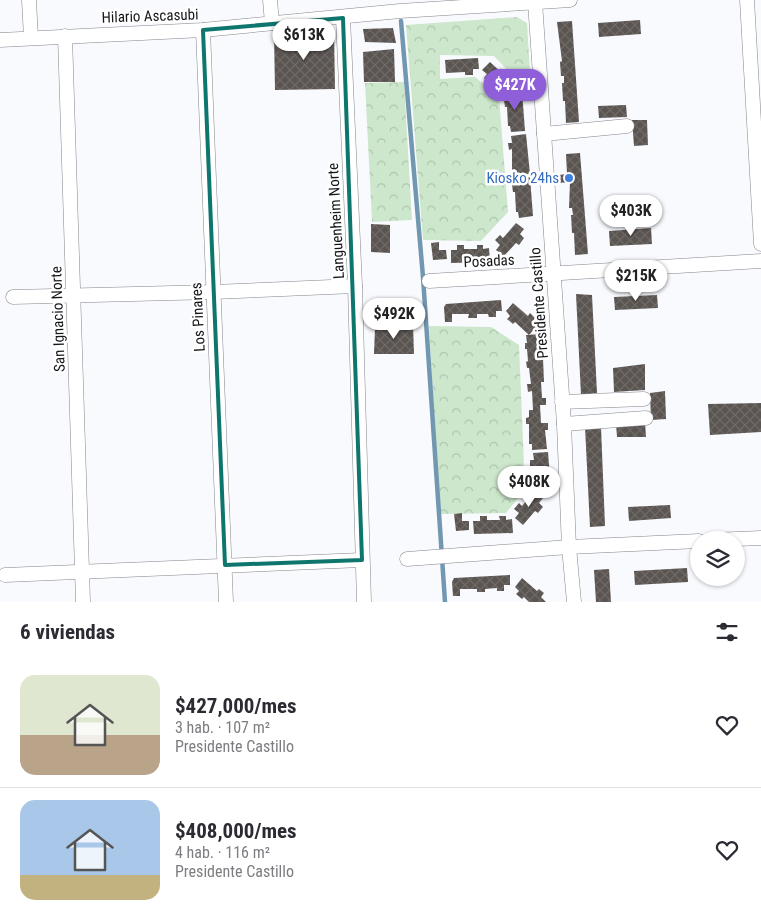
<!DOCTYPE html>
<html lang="es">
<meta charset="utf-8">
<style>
body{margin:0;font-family:"Roboto Condensed",sans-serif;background:#f2f2f3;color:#2b2b33;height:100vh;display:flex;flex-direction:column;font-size:19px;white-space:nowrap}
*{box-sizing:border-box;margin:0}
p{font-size:16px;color:#7c7c81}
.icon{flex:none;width:28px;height:28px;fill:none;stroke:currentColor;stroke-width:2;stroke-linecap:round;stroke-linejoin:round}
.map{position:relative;height:602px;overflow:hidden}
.details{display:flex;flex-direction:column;background:#fff;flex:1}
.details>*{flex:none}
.tools{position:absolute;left:690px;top:531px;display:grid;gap:10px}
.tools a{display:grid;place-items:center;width:55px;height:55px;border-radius:50%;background:#fff;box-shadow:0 1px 4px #0004;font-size:25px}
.price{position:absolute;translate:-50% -42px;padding:0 11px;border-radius:18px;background:#fff;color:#222;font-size:16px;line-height:32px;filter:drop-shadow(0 1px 2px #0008)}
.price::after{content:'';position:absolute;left:50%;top:30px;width:15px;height:11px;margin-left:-8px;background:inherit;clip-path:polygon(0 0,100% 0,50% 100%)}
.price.current{background:#8e5fd9;color:#fff}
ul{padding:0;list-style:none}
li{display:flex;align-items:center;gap:15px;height:125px;padding:0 20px}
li+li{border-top:1px solid #e1e1e2}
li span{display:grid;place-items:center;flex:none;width:140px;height:100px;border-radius:15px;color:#555}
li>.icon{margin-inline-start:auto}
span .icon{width:60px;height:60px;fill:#fffc;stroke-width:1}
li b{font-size:21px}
h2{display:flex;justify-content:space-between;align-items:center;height:60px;padding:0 20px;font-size:21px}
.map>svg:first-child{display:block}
</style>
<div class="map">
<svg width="761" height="602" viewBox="0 0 761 602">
<defs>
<pattern id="park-crowns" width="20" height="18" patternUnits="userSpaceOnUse" patternTransform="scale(1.25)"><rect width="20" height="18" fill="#cce7cb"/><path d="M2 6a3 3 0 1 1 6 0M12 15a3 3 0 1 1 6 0" fill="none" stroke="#aec5ae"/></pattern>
<pattern id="building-cross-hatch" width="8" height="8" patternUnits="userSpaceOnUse" patternTransform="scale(1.25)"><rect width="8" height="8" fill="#5b5552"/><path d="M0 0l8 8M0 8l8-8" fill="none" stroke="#6e6967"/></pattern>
</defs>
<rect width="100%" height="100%" fill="#f8fafe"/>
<g fill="url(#park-crowns)">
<polygon points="517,17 527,23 531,88 525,89 494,56 440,55 440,79 475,77 499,97 508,212 481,241 423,240 406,25"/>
<polygon points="404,82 412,220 372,222 365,83"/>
<polygon points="429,326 491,327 519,345 525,489 506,513 440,514"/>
</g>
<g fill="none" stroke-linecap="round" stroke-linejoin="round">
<polyline stroke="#7297b1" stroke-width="4.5" points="401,21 423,277 445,602"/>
</g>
<g fill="url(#building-cross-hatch)">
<polygon points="640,20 641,34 599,37 598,23"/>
<polygon points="572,21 579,122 566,123 565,101 563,101 562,83 564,83 564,76 561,76 560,62 562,61 557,22"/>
<polygon points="393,28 396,43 365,42 363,29"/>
<polygon points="334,32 335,89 275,90 274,33"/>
<polygon points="394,49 395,82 364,82 363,52"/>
<polygon points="478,58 479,69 473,69 473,75 465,75 465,72 446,73 445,60"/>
<polygon points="490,62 504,75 506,72 511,77 508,80 513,85 506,93 491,81 489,83 484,78 487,74 482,70"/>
<polygon points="522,91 525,131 511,132 510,126 508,126 507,107 505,107 504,100 508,100 507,92"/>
<polygon points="626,105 627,117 599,118 598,106"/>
<polygon points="632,120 647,120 648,145 634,146"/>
<polygon points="526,134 530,174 515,175 515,169 512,170 512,149 509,150 508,143 512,143 511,136"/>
<polygon points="580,153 588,254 575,255 574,233 572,233 571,215 573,215 572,208 569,208 570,182 559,183 559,175 567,174 566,154"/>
<polygon points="530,177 533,216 519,218 518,212 516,212 515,192 513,192 512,185 516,185 515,178"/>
<polygon points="516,223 524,229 520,234 524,238 519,245 516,243 504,256 496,250 500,245 495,240 500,235 503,238"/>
<polygon points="371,224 390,225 390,253 371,252"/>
<polygon points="651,228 652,244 610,246 609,231"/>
<polygon points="439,242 439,250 446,250 447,259 433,260 431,243"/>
<polygon points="457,245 464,245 464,249 477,249 477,245 483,245 483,249 489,248 490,262 451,263 451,250 457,250"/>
<polygon points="576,294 592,295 597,393 581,395"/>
<polygon points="657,295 658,308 615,310 614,297"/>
<polygon points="410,299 408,316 376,318 375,303"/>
<polygon points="501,300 502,311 496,311 496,317 489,317 488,314 477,314 477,318 468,318 469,314 452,314 452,322 445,322 444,307 446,304"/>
<polygon points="513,303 528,316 530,313 535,318 532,322 537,326 529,335 515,322 513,324 507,319 510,316 506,311"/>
<polygon points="413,325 414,354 374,354 375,328"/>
<polygon points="542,334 544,382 541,382 542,398 546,398 546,405 540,405 541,423 548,423 548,430 545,430 547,449 532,450 532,444 529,444 529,424 526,424 526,418 529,417 529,410 533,410 532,391 528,392 527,384 531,384 529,368 527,368 526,362 528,361 527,349 525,349 525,343 527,343 526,335"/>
<polygon points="645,364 645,390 614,392 613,368"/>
<polygon points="665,391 666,419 651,420 650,393"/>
<polygon points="761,403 761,432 710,435 708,404"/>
<polygon points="645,423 646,437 617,437 616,424"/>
<polygon points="585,427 601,427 605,526 590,527"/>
<polygon points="548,452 551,491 537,492 536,487 534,487 533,467 530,467 530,460 534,460 533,453"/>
<polygon points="535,491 543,498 539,503 543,507 538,513 535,511 523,525 515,518 519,513 514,509 519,503 522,506"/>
<polygon points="670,505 671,518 629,521 628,507"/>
<polygon points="462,513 462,521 469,521 469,530 456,531 454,514"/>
<polygon points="480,516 487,516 487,520 500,520 499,516 506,516 506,520 512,519 513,533 474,534 473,521 480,521"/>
<polygon points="687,568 688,582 635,585 634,571"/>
<polygon points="609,569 611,602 596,602 594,570"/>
<polygon points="510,575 510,585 504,585 504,591 497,591 497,588 485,589 485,592 477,592 477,589 460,589 460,596 453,596 452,582 454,578"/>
<polygon points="522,578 537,591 539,589 544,593 541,597 546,602 529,602 524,597 522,599 516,594 519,591 515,587"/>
</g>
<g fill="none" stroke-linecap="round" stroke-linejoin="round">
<defs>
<g id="minor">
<polyline points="29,0 31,38"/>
<polyline points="270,0 272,23"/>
<polyline points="747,0 761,244"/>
<polyline points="535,2 564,424 569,547 574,602"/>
<polyline points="343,18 355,286 364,602"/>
<polyline points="203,30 226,602"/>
<polyline points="65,36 83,602"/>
<polyline points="0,40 203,30 400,11 570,0"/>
<polyline points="544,134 627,126"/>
<polyline points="429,281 761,261"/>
<polyline points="13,297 213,292 355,286"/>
<polyline points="562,402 644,399"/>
<polyline points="564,424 646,418"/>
<polyline points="712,540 761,538"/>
<polyline points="407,559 569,547 699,541"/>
<polyline points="5,575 362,560"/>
</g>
</defs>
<use href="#minor" stroke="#84858c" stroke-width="15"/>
<use href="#minor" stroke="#fff" stroke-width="14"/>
</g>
<path fill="none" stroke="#0f766e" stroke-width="4" stroke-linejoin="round" d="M343 18 362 560 225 565 203 30Z"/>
<circle fill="#3f7fe0" stroke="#fff" stroke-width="2" cx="569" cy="178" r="5"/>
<g text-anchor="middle" stroke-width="5" stroke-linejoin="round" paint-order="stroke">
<g font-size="15" fill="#151618" stroke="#fff">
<text transform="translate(150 16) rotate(-2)" y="5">Hilario Ascasubi</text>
<text transform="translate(336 221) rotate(-93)" y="5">Languenheim Norte</text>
<text transform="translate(489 261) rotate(-3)" y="5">Posadas</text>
<text transform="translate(539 303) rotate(-94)" y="5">Presidente Castillo</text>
<text transform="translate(198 317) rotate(-93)" y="5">Los Pinares</text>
<text transform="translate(58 319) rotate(-92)" y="5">San Ignacio Norte</text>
</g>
<g font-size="15" fill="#366cbe" stroke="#fff" text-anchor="end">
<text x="559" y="183">Kiosko 24hs</text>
</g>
</g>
</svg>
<div class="tools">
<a><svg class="icon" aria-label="layers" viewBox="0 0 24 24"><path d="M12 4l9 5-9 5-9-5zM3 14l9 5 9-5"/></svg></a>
</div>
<b class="price" style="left:304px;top:61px">$613K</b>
<b class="price current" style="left:515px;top:111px">$427K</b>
<b class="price" style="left:631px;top:237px">$403K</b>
<b class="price" style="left:636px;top:302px">$215K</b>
<b class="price" style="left:394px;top:340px">$492K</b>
<b class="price" style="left:529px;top:508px">$408K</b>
</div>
<section class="details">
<h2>6 viviendas<svg class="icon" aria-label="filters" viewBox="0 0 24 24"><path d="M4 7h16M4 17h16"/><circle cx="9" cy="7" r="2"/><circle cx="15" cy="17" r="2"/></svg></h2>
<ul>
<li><span style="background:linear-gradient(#dfe7d0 60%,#b9a48a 0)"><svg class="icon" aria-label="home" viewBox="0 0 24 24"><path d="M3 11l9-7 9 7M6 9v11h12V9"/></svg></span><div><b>$427,000/mes</b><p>3 hab. · 107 m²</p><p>Presidente Castillo</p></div><svg class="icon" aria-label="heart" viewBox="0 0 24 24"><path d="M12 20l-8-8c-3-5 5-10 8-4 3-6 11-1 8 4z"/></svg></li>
<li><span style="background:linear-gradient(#a9c7e8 75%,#c2b280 0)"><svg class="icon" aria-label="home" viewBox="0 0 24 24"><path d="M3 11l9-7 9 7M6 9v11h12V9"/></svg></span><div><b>$408,000/mes</b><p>4 hab. · 116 m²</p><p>Presidente Castillo</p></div><svg class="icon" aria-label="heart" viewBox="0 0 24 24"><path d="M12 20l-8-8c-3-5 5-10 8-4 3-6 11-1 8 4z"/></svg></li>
</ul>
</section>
